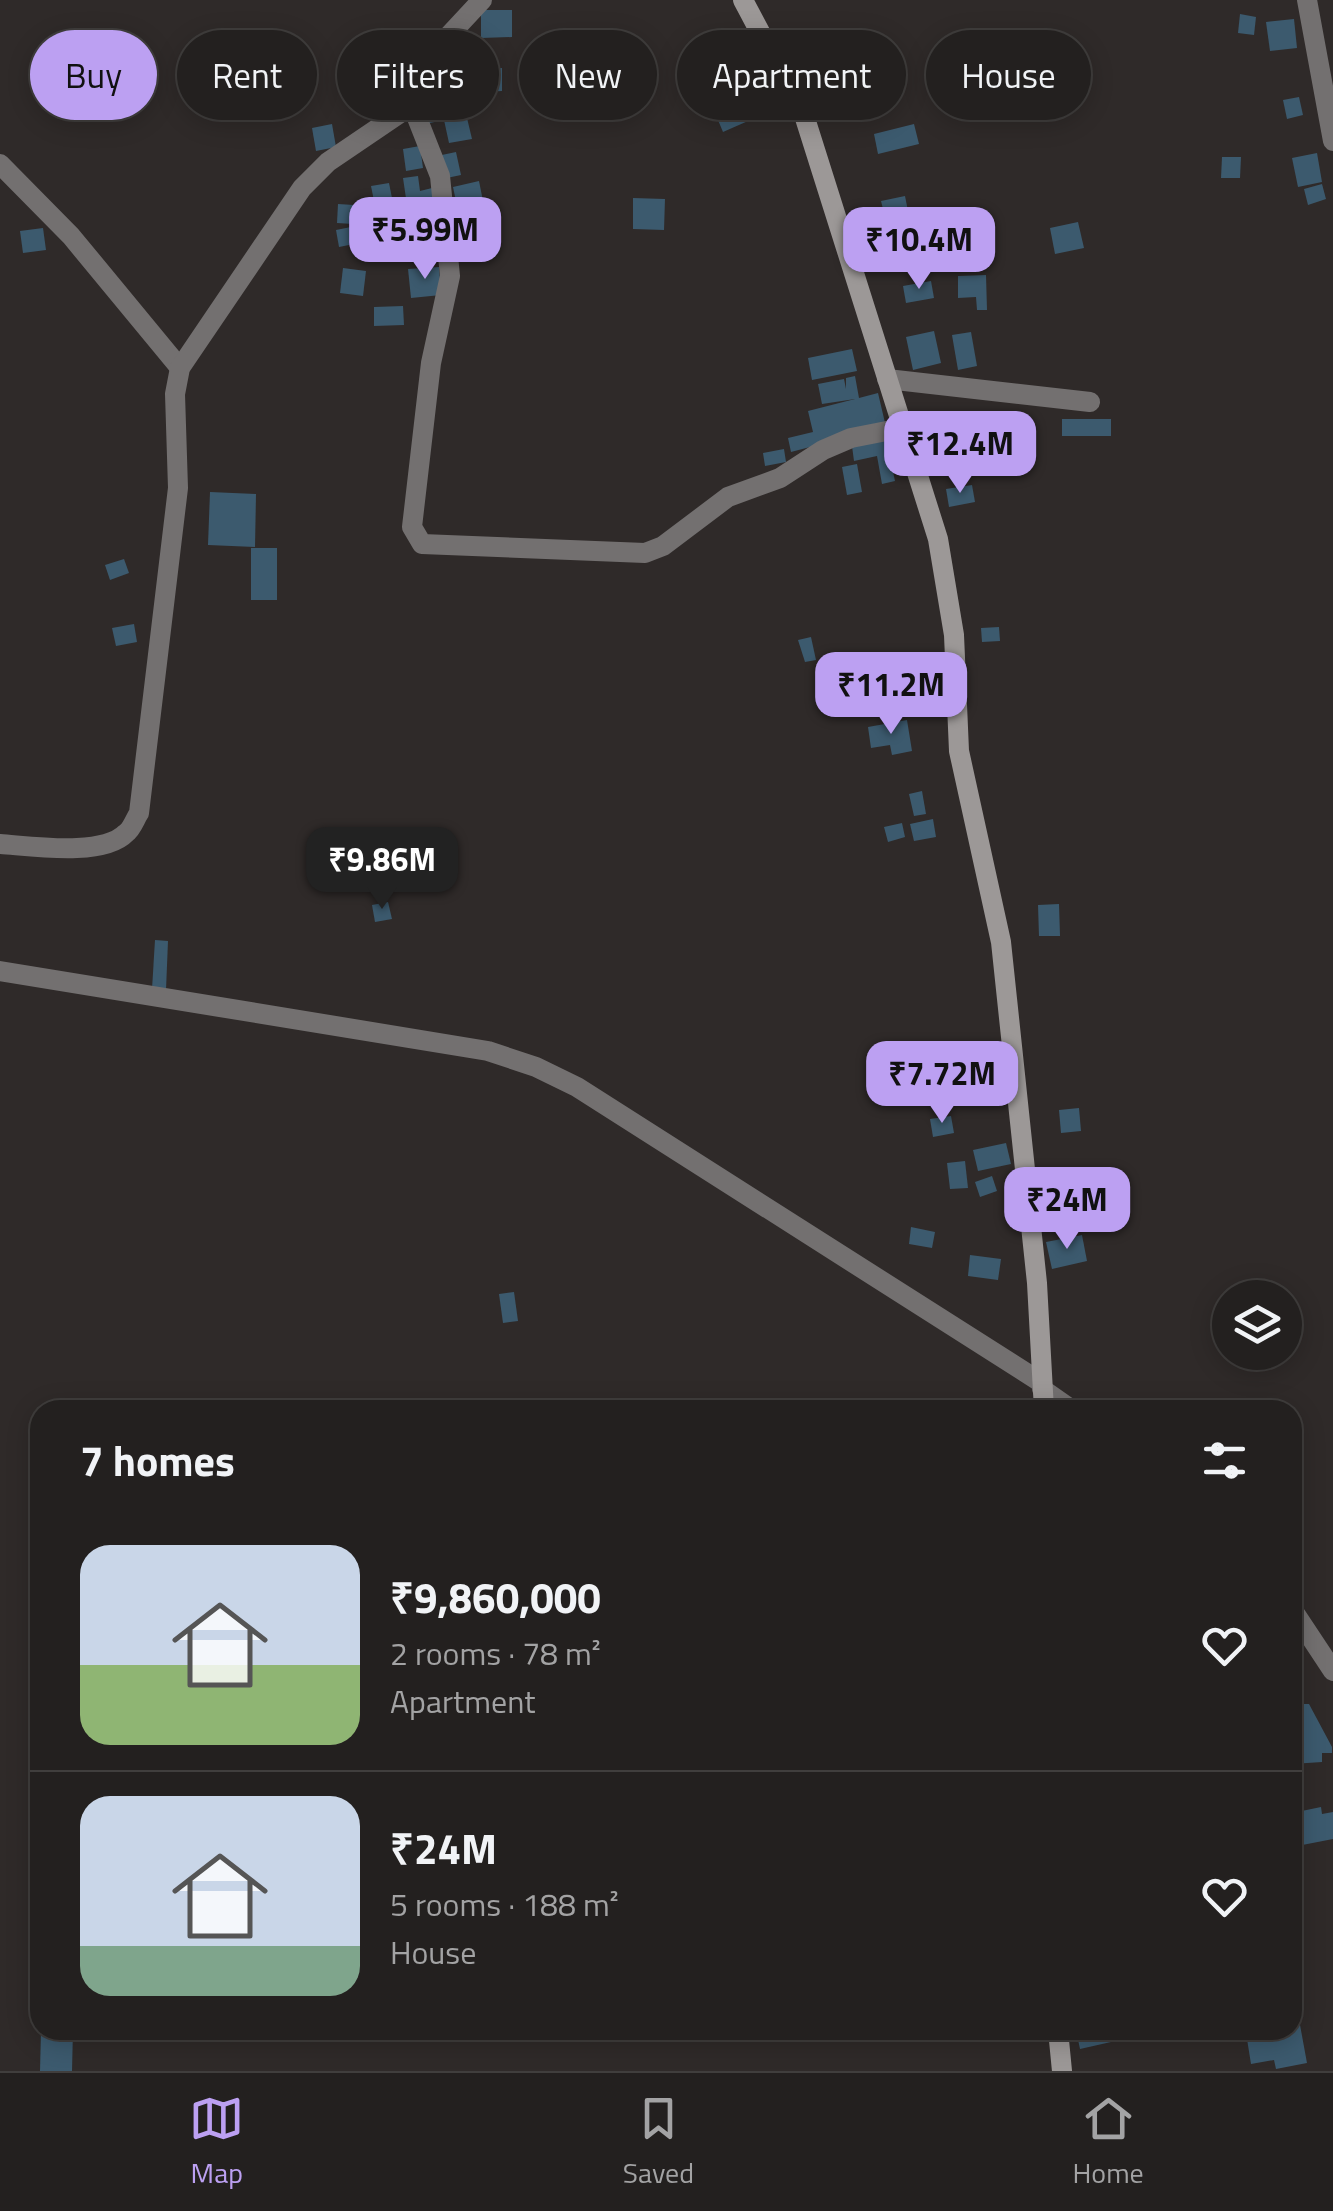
<!DOCTYPE html>
<meta charset="utf-8">
<style>
body{margin:0;font-family:"Titillium Web",sans-serif;background:#2b2828;color:#f1f3f6;height:100vh;display:flex;flex-direction:column;font-size:38px;white-space:nowrap}
*{box-sizing:border-box;margin:0}
p{font-size:32px;color:#a3a3a4}
.icon{flex:none;width:55px;height:55px;fill:none;stroke:currentColor;stroke-width:2;stroke-linecap:round;stroke-linejoin:round}
.map{position:relative;flex:1;overflow:hidden}
.sheet{position:absolute;left:30px;top:1400px;width:1272px;height:640px;display:flex;flex-direction:column;background:#23201f;border-radius:30px;box-shadow:0 5px 25px #0003,0 0 0 2px #403e3d}
.sheet>*{flex:none}
.top-card{position:absolute;left:30px;top:30px;width:1275px;height:90px;display:flex;gap:20px}
.fabs{position:absolute;left:1212px;top:1280px;display:grid;gap:20px}
.fabs a{display:grid;place-items:center;width:90px;height:90px;border-radius:50%;background:#23201f;box-shadow:0 5px 25px #0003,0 0 0 2px #403e3d;font-size:50px}
.price{position:absolute;translate:-50% -85px;padding:0 22px;border-radius:20px;background:#bca0f2;color:#111;font-size:32px;line-height:65px;filter:drop-shadow(0 2px 5px #0008)}
.price::after{content:'';position:absolute;left:50%;top:60px;width:30px;height:22px;margin-left:-15px;background:inherit;clip-path:polygon(0 0,100% 0,50% 100%)}
.price.active{background:#222;color:#fff}
ul{padding:0;list-style:none}
li{display:flex;align-items:center;gap:30px;height:250px;padding:0 50px}
li+li{border-top:2px solid #403e3d}
li span{display:grid;place-items:center;flex:none;width:280px;height:200px;border-radius:30px;color:#555}
li>.icon{margin-inline-start:auto}
span .icon{width:120px;height:120px;fill:#fffc;stroke-width:1}
li b{font-size:42px}
h2{display:flex;justify-content:space-between;align-items:center;height:120px;padding:0 50px;font-size:42px}
.tag{padding:0 35px;border-radius:45px;background:#23201f;box-shadow:0 5px 25px #0003,0 0 0 2px #403e3d;font-size:35px;line-height:90px}
.tag.active{background:#bca0f2;color:#111}
.tabs{display:flex;justify-content:space-around;align-items:center;height:140px;border-top:2px solid #403e3d;background:#23201f;font-size:28px;color:#a3a3a4}
.tabs a{display:grid;justify-items:center;gap:5px}
.tabs .active{color:#bca0f2}
.map>svg:first-child{display:block}
</style>
<div class="map">
<svg width="1333" height="2071" viewBox="0 0 1333 2071">
<rect width="100%" height="100%" fill="#2f2a29"/>
<g fill="#3c5a6e">
<polygon points="481,10 512,10 512,37 481,38"/>
<polygon points="1240,14 1256,17 1254,35 1238,33"/>
<polygon points="1294,19 1297,48 1270,51 1266,22"/>
<polygon points="502,68 502,91 485,92 484,69"/>
<polygon points="436,69 458,70 458,92 435,91"/>
<polygon points="448,94 453,121 467,118 472,139 449,143 444,120 425,124 420,99"/>
<polygon points="1299,97 1303,115 1287,119 1283,100"/>
<polygon points="743,109 748,121 723,132 718,120"/>
<polygon points="332,124 336,147 316,151 312,128"/>
<polygon points="914,124 919,144 878,154 874,134"/>
<polygon points="420,146 423,168 406,171 403,149"/>
<polygon points="456,152 461,175 442,179 437,156"/>
<polygon points="1317,153 1322,182 1298,187 1292,158"/>
<polygon points="1222,157 1241,157 1240,178 1221,178"/>
<polygon points="418,176 420,191 432,188 436,206 408,212 403,178"/>
<polygon points="479,181 483,201 457,206 453,187"/>
<polygon points="389,183 393,203 375,206 371,186"/>
<polygon points="1322,184 1326,199 1308,205 1304,189"/>
<polygon points="905,196 909,216 886,221 881,201"/>
<polygon points="633,198 665,199 664,230 633,229"/>
<polygon points="338,204 354,205 353,224 337,223"/>
<polygon points="435,211 439,243 412,247 408,215"/>
<polygon points="1078,222 1084,248 1055,254 1050,228"/>
<polygon points="361,225 364,242 339,247 336,230"/>
<polygon points="43,228 46,250 23,253 20,231"/>
<polygon points="439,267 441,295 411,298 408,269"/>
<polygon points="343,268 366,271 363,296 340,293"/>
<polygon points="986,275 987,310 977,310 976,297 958,298 958,276"/>
<polygon points="931,281 934,298 906,303 903,286"/>
<polygon points="403,306 404,325 374,326 374,307"/>
<polygon points="934,331 941,363 913,370 906,337"/>
<polygon points="971,332 977,366 958,370 952,335"/>
<polygon points="852,349 857,371 812,380 808,358"/>
<polygon points="855,376 859,398 878,393 886,427 791,452 788,438 813,432 808,411 855,399 822,404 818,384 844,379 846,389 846,378"/>
<rect x="1062" y="419" width="49" height="17"/>
<polygon points="886,439 895,481 882,484 877,456 854,461 852,446"/>
<polygon points="784,449 786,462 765,466 763,453"/>
<polygon points="857,464 862,492 847,495 842,467"/>
<polygon points="972,485 975,502 949,507 946,489"/>
<polygon points="210,492 256,494 255,547 208,545"/>
<rect x="251" y="548" width="26" height="52"/>
<polygon points="124,559 129,573 110,580 105,565"/>
<polygon points="134,624 137,642 116,646 112,628"/>
<polygon points="999,627 1000,641 982,642 981,628"/>
<polygon points="811,637 816,660 805,662 798,640"/>
<polygon points="907,720 912,751 892,755 890,745 871,748 868,727"/>
<polygon points="922,791 926,814 914,816 909,794"/>
<polygon points="933,819 936,837 914,841 910,824"/>
<polygon points="902,823 905,837 888,842 884,827"/>
<polygon points="388,902 392,919 375,922 372,905"/>
<polygon points="1059,904 1060,936 1039,936 1038,905"/>
<polygon points="155,940 168,941 166,990 152,989"/>
<polygon points="1079,1108 1081,1131 1061,1133 1059,1110"/>
<polygon points="951,1116 954,1133 933,1137 930,1119"/>
<polygon points="1006,1143 1011,1164 978,1171 973,1150"/>
<polygon points="965,1161 968,1188 950,1189 947,1163"/>
<polygon points="1097,1167 1099,1178 1057,1187 1055,1176"/>
<polygon points="992,1176 997,1191 980,1197 975,1182"/>
<polygon points="911,1227 935,1232 932,1248 909,1244"/>
<polygon points="1082,1235 1087,1261 1052,1269 1046,1242"/>
<polygon points="970,1255 1001,1259 998,1280 968,1276"/>
<polygon points="514,1292 518,1321 503,1323 499,1294"/>
<polygon points="1292,1680 1300,1704 1309,1704 1332,1747 1332,1753 1322,1753 1322,1762 1292,1764"/>
<polygon points="1321,1807 1322,1814 1333,1812 1333,1839 1292,1847 1292,1813"/>
<polygon points="1292,2003 1296,2003 1307,2063 1276,2069 1274,2060 1251,2064 1247,2039 1265,2036 1264,2030 1292,2030"/>
<polygon points="41,2030 73,2030 72,2071 40,2071"/>
<polygon points="1076,2030 1108,2030 1111,2042 1080,2049"/>
</g>
<g fill="none" stroke-linecap="round" stroke-linejoin="round">
<g stroke="#737070" stroke-width="20">
<polyline points="1307,0 1333,141"/>
<polyline points="412,105 440,176 450,276 431,363 412,527 422,544 645,553 663,546 728,497 780,478 823,450 851,438 902,428"/>
<polyline points="0,164 71,236 180,368"/>
<polyline points="887,379 1090,402"/>
<path d="M0 844C31 846 103 857 126 833 132 829 135 819 139 813L178 488 175 394 180 368 302 188 328 162 412 105 441 44 482 0"/>
<polyline points="0,971 488,1051 536,1067 577,1087 1042,1383"/>
<polyline points="1042,1389 1072,1410"/>
<polyline points="1292,1609 1333,1671"/>
</g>
<g stroke="#9c9897" stroke-width="20">
<polyline points="743,0 804,115 938,539 954,635 959,751 1001,942 1037,1283 1044,1410"/>
<polyline points="1058,2030 1062,2071"/>
</g>
</g>
</svg>
<div class="fabs">
<a><svg class="icon" aria-label="layers" viewBox="0 0 24 24"><path d="M12 4l9 5-9 5-9-5zM3 14l9 5 9-5"/></svg></a>
</div>
<b class="price" style="left:425px;top:282px">₹5.99M</b>
<b class="price" style="left:919px;top:292px">₹10.4M</b>
<b class="price" style="left:960px;top:496px">₹12.4M</b>
<b class="price" style="left:891px;top:737px">₹11.2M</b>
<b class="price active" style="left:382px;top:912px">₹9.86M</b>
<b class="price" style="left:942px;top:1126px">₹7.72M</b>
<b class="price" style="left:1067px;top:1252px">₹24M</b>
<div class="top-card">
<a class="tag active">Buy</a>
<a class="tag">Rent</a>
<a class="tag">Filters</a>
<a class="tag">New</a>
<a class="tag">Apartment</a>
<a class="tag">House</a>
</div>
<section class="sheet">
<h2>7 homes<svg class="icon" aria-label="filters" viewBox="0 0 24 24"><path d="M4 7h16M4 17h16"/><circle cx="9" cy="7" r="2"/><circle cx="15" cy="17" r="2"/></svg></h2>
<ul>
<li><span style="background:linear-gradient(#c9d6e8 60%,#8fb573 0)"><svg class="icon" aria-label="home" viewBox="0 0 24 24"><path d="M3 11l9-7 9 7M6 9v11h12V9"/></svg></span><div><b>₹9,860,000</b><p>2 rooms · 78 m²</p><p>Apartment</p></div><svg class="icon" aria-label="heart" viewBox="0 0 24 24"><path d="M12 20l-8-8c-3-5 5-10 8-4 3-6 11-1 8 4z"/></svg></li>
<li><span style="background:linear-gradient(#c9d6e8 75%,#7fa58c 0)"><svg class="icon" aria-label="home" viewBox="0 0 24 24"><path d="M3 11l9-7 9 7M6 9v11h12V9"/></svg></span><div><b>₹24M</b><p>5 rooms · 188 m²</p><p>House</p></div><svg class="icon" aria-label="heart" viewBox="0 0 24 24"><path d="M12 20l-8-8c-3-5 5-10 8-4 3-6 11-1 8 4z"/></svg></li>
</ul>
</section>
</div>
<nav class="tabs">
<a class="active"><svg class="icon" aria-label="map" viewBox="0 0 24 24"><path d="M3 6l6-2 6 2 6-2v14l-6 2-6-2-6 2zM9 4v14M15 6v14"/></svg>Map</a>
<a><svg class="icon" aria-label="saved" viewBox="0 0 24 24"><path d="M7 4h10v16l-5-4-5 4z"/></svg>Saved</a>
<a><svg class="icon" aria-label="home" viewBox="0 0 24 24"><path d="M3 11l9-7 9 7M6 9v11h12V9"/></svg>Home</a>
</nav>
